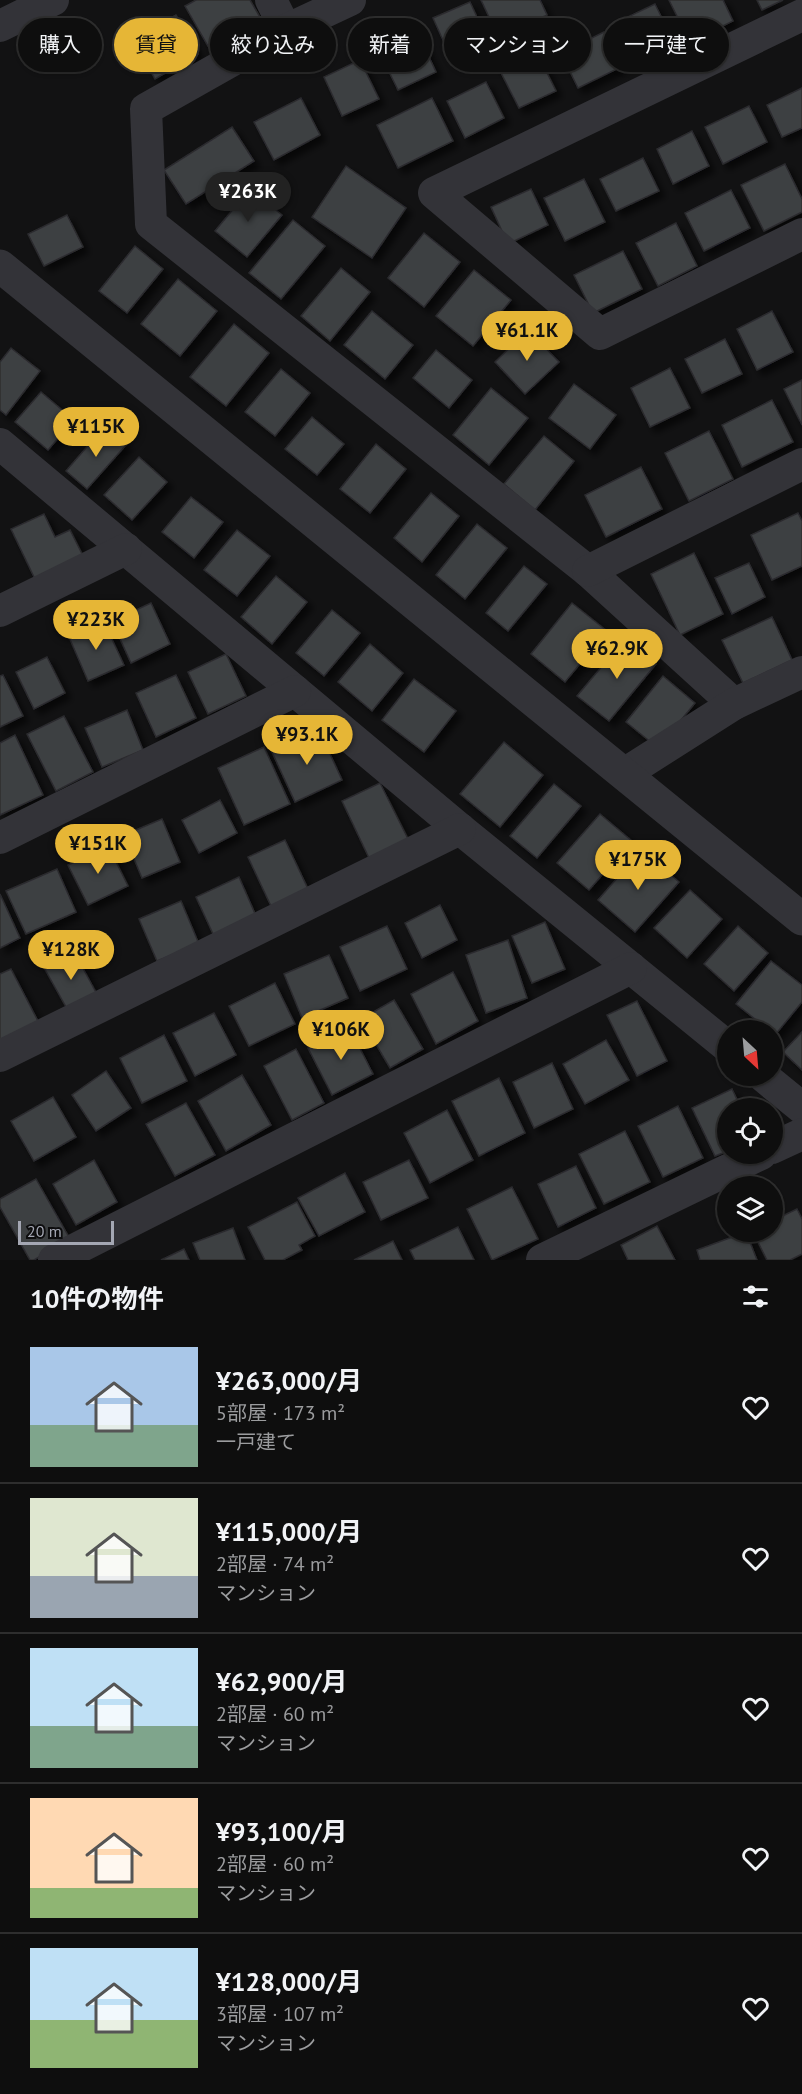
<!DOCTYPE html>
<html lang="ja">
<meta charset="utf-8">
<style>
body{margin:0;font-family:"PT Sans","Noto Sans JP",sans-serif;background:#1c1c1c;color:#f1f3f6;height:100vh;display:flex;flex-direction:column;font-size:22px;white-space:nowrap}
*{box-sizing:border-box;margin:0}
p{font-size:20px;color:#9b9c9e}
.icon{flex:none;width:33px;height:33px;fill:none;stroke:currentColor;stroke-width:2;stroke-linecap:round;stroke-linejoin:round}
.map{position:relative;height:1260px;overflow:hidden}
.details{display:flex;flex-direction:column;background:#0e0e0e;flex:1}
.details>*{flex:none}
.top-card{position:absolute;left:18px;top:18px;width:766px;height:54px;display:flex;gap:12px}
.needle{width:39px;rotate:154deg}
.controls{position:absolute;left:717px;top:1020px;display:grid;gap:12px}
.controls a{display:grid;place-items:center;width:66px;height:66px;border-radius:50%;background:#0e0e0e;box-shadow:0 2px 4px #0004,0 0 0 2px #2e2e2e;font-size:30px}
.scale{position:absolute;left:18px;bottom:15px;width:96px;box-sizing:border-box;padding-left:6px;border:3px solid #a4a7b3;border-top:0;font-size:16px;line-height:21px;white-space:nowrap;color:#a4a7b3;-webkit-text-stroke:4px #0d0d0e;paint-order:stroke}
.price{position:absolute;translate:-50% -51px;padding:0 14px;border-radius:21px;background:#e6b636;color:#111;font-size:20px;line-height:39px;filter:drop-shadow(0 2px 3px #0008)}
.price::after{content:'';position:absolute;left:50%;top:36px;width:18px;height:14px;margin-left:-9px;background:inherit;clip-path:polygon(0 0,100% 0,50% 100%)}
.price.on{background:#222;color:#fff}
ul{padding:0;list-style:none}
li{display:flex;align-items:center;gap:18px;height:150px;padding:0 30px}
li+li{border-top:2px solid #2e2e2e}
li span{display:grid;place-items:center;flex:none;width:168px;height:120px;border-radius:0px;color:#555}
li>.icon{margin-inline-start:auto}
span .icon{width:72px;height:72px;fill:#fffc;stroke-width:1}
li b{font-size:26px}
h2{display:flex;justify-content:space-between;align-items:center;height:72px;padding:0 30px;font-size:26px}
.chip{padding:0 21px;border-radius:27px;background:#0e0e0e;box-shadow:0 2px 4px #0004,0 0 0 2px #2e2e2e;font-size:21px;line-height:54px}
.chip.on{background:#e6b636;color:#111}
.map>svg:first-child{display:block}
</style>
<div class="map">
<svg width="802" height="1260" viewBox="0 0 802 1260">
<defs>
<filter id="shadow"><feDropShadow dx="5.5" dy="5.5" stdDeviation="3" flood-color="#0009"/></filter>
</defs>
<rect width="100%" height="100%" fill="#121213"/>
<g fill="#3e3f43" stroke="#2c2c2f" stroke-width="1.5" filter="url(#shadow)">
<polygon points="196,0 250,0 264,24 212,53 185,6"/>
<polygon points="481,0 540,0 547,15 499,38"/>
<polygon points="669,0 723,0 733,21 690,42"/>
<polygon points="757,0 783,0 762,10"/>
<polygon points="470,2 489,43 452,60 433,18"/>
<polygon points="655,4 674,43 630,64 611,25"/>
<polygon points="176,15 198,54 155,79 133,39"/>
<polygon points="604,32 621,67 578,88 561,53"/>
<polygon points="418,33 436,72 398,90 379,51"/>
<polygon points="532,43 556,91 519,108 495,61"/>
<polygon points="360,60 379,99 342,116 324,77"/>
<polygon points="486,82 504,118 465,138 447,101"/>
<polygon points="802,88 802,128 782,137 767,105"/>
<polygon points="301,98 320,135 274,160 254,122"/>
<polygon points="432,98 453,141 398,168 377,125"/>
<polygon points="749,106 767,142 723,164 705,127"/>
<polygon points="232,127 254,161 186,204 164,170"/>
<polygon points="692,131 709,166 673,184 657,149"/>
<polygon points="643,158 659,191 616,211 600,179"/>
<polygon points="785,164 802,199 802,212 764,231 741,185"/>
<polygon points="346,166 406,208 372,258 312,217"/>
<polygon points="584,179 605,222 565,241 544,198"/>
<polygon points="250,189 282,215 247,257 215,231"/>
<polygon points="531,189 548,225 508,244 491,207"/>
<polygon points="731,190 750,228 704,251 685,213"/>
<polygon points="67,215 83,247 44,266 28,234"/>
<polygon points="293,220 325,246 281,299 249,273"/>
<polygon points="676,223 697,266 658,286 636,243"/>
<polygon points="424,233 460,262 424,307 388,278"/>
<polygon points="135,246 163,269 127,313 99,291"/>
<polygon points="623,251 642,289 593,313 574,275"/>
<polygon points="341,268 370,292 330,341 301,316"/>
<polygon points="474,270 511,300 473,346 436,316"/>
<polygon points="178,279 217,311 180,356 141,324"/>
<polygon points="372,311 413,345 385,379 344,345"/>
<polygon points="772,311 793,352 757,370 737,329"/>
<polygon points="234,324 269,353 226,406 190,377"/>
<polygon points="528,330 559,362 525,394 495,362"/>
<polygon points="725,339 742,374 702,393 685,359"/>
<polygon points="11,348 40,371 6,415 0,410 0,362"/>
<polygon points="436,350 472,380 449,408 413,378"/>
<polygon points="670,368 690,408 650,427 631,388"/>
<polygon points="281,369 310,393 275,436 245,412"/>
<polygon points="802,380 802,425 784,389"/>
<polygon points="574,384 616,415 590,449 549,418"/>
<polygon points="491,388 528,418 489,465 453,435"/>
<polygon points="41,392 74,420 48,450 15,422"/>
<polygon points="772,400 793,442 742,467 722,425"/>
<polygon points="312,417 344,444 317,475 285,449"/>
<polygon points="105,426 126,445 87,489 66,471"/>
<polygon points="709,431 733,479 689,501 665,453"/>
<polygon points="544,436 574,461 535,510 504,484"/>
<polygon points="376,444 406,469 370,513 340,489"/>
<polygon points="139,457 167,482 132,520 104,495"/>
<polygon points="641,467 662,509 606,537 585,495"/>
<polygon points="431,493 459,516 422,562 394,538"/>
<polygon points="191,497 223,522 194,558 162,532"/>
<polygon points="798,513 802,521 802,566 772,580 751,535"/>
<polygon points="44,514 55,537 70,530 83,556 35,579 11,529"/>
<polygon points="477,524 507,548 465,599 436,575"/>
<polygon points="237,530 270,556 237,596 204,570"/>
<polygon points="694,553 723,614 680,635 651,574"/>
<polygon points="749,563 765,597 732,614 715,578"/>
<polygon points="524,566 547,584 508,631 486,613"/>
<polygon points="276,576 307,602 272,644 241,617"/>
<polygon points="151,603 170,644 131,663 112,621"/>
<polygon points="572,603 607,631 565,682 531,654"/>
<polygon points="332,610 360,633 324,676 296,653"/>
<polygon points="772,617 792,660 743,683 722,640"/>
<polygon points="104,622 124,665 88,681 69,637"/>
<polygon points="625,639 656,664 609,721 577,696"/>
<polygon points="370,644 403,673 372,711 338,682"/>
<polygon points="226,654 246,696 208,714 188,672"/>
<polygon points="47,657 65,693 34,709 16,672"/>
<polygon points="3,675 23,716 0,727 0,676"/>
<polygon points="176,675 196,718 156,737 136,693"/>
<polygon points="663,676 695,703 658,748 626,722"/>
<polygon points="414,679 456,711 424,752 382,720"/>
<polygon points="127,710 143,750 102,767 85,728"/>
<polygon points="64,716 93,772 56,791 27,734"/>
<polygon points="319,730 342,780 295,802 272,752"/>
<polygon points="15,735 43,795 0,815 0,743"/>
<polygon points="504,742 543,775 500,827 460,794"/>
<polygon points="264,747 290,804 244,825 218,768"/>
<polygon points="380,783 409,841 370,860 342,801"/>
<polygon points="554,784 581,806 537,858 510,836"/>
<polygon points="220,800 237,833 199,853 182,820"/>
<polygon points="600,814 632,841 589,890 557,863"/>
<polygon points="162,819 180,862 142,878 124,835"/>
<polygon points="285,840 308,889 271,906 248,857"/>
<polygon points="108,846 128,886 88,905 68,865"/>
<polygon points="642,850 679,882 635,932 598,900"/>
<polygon points="57,869 76,912 26,934 6,891"/>
<polygon points="239,877 256,916 214,936 196,897"/>
<polygon points="690,890 722,919 687,958 654,928"/>
<polygon points="0,894 20,938 0,948"/>
<polygon points="181,901 199,944 157,961 139,919"/>
<polygon points="440,905 457,940 422,958 405,923"/>
<polygon points="545,922 565,969 532,983 512,936"/>
<polygon points="387,926 407,969 360,991 340,947"/>
<polygon points="738,926 768,953 734,991 704,964"/>
<polygon points="508,940 527,998 486,1013 466,955"/>
<polygon points="72,948 99,998 70,1014 42,964"/>
<polygon points="329,955 348,998 302,1018 284,974"/>
<polygon points="771,961 802,985 802,1002 775,1035 772,1030 769,1030 736,1004"/>
<polygon points="11,969 39,1023 0,1043 0,974"/>
<polygon points="453,972 478,1021 436,1044 411,994"/>
<polygon points="275,983 295,1024 249,1046 229,1006"/>
<polygon points="394,1000 423,1049 390,1068 361,1019"/>
<polygon points="637,1001 667,1061 637,1076 607,1015"/>
<polygon points="214,1013 236,1055 195,1076 173,1033"/>
<polygon points="349,1027 373,1074 332,1095 308,1048"/>
<polygon points="802,1032 802,1070 783,1052"/>
<polygon points="164,1035 187,1081 142,1103 120,1058"/>
<polygon points="606,1040 629,1080 585,1104 563,1064"/>
<polygon points="296,1049 324,1103 292,1120 264,1066"/>
<polygon points="552,1063 573,1109 534,1128 513,1082"/>
<polygon points="106,1071 131,1108 96,1131 72,1095"/>
<polygon points="242,1075 271,1125 226,1151 198,1101"/>
<polygon points="499,1078 525,1133 479,1156 452,1101"/>
<polygon points="732,1089 741,1108 728,1108 728,1151 715,1156 692,1108"/>
<polygon points="53,1097 76,1137 34,1161 11,1121"/>
<polygon points="186,1103 215,1155 175,1176 146,1124"/>
<polygon points="678,1106 703,1158 663,1177 638,1126"/>
<polygon points="447,1110 473,1160 430,1183 404,1133"/>
<polygon points="625,1131 650,1182 604,1204 579,1154"/>
<polygon points="94,1160 117,1202 76,1225 53,1184"/>
<polygon points="409,1160 428,1198 381,1220 363,1182"/>
<polygon points="576,1166 596,1208 558,1227 538,1184"/>
<polygon points="345,1173 365,1212 319,1236 298,1198"/>
<polygon points="36,1179 70,1239 34,1260 30,1260 0,1207 0,1199"/>
<polygon points="512,1187 538,1239 492,1260 467,1209"/>
<polygon points="297,1202 315,1236 299,1245 302,1250 283,1260 265,1260 248,1227"/>
<polygon points="797,1209 802,1219 802,1254 790,1260 767,1260 753,1232 772,1232 772,1221"/>
<polygon points="657,1226 675,1260 628,1260 621,1245"/>
<polygon points="458,1227 474,1260 415,1260 410,1250"/>
<polygon points="233,1228 245,1260 200,1260 193,1243"/>
<polygon points="746,1232 757,1260 700,1260 697,1250"/>
<polygon points="393,1241 402,1260 354,1260"/>
<polygon points="184,1249 189,1260 161,1260"/>
</g>
<g fill="none" stroke-linecap="round" stroke-linejoin="round">
<g stroke="#333338" stroke-width="32">
<polyline points="271,0 286,30"/>
<polyline points="350,0 286,30 146,109 151,224 588,571 734,704"/>
<polyline points="802,15 434,193 600,334 802,234"/>
<polyline points="0,26 53,0"/>
<polyline points="0,444 460,829 728,1047"/>
<polyline points="588,571 802,464"/>
<polyline points="0,611 126,549"/>
<polyline points="624,774 734,704 802,672"/>
<polyline points="0,838 295,691"/>
<polyline points="0,1056 460,829"/>
<polyline points="763,1076 802,1108"/>
<polyline points="772,1148 802,1134"/>
<polyline points="54,1260 631,968"/>
<polyline points="542,1260 761,1154"/>
</g>
<polyline stroke="#333338" stroke-width="33" points="0,266 802,919"/>
</g>
</svg>
<div class="controls">
<a><svg class="needle" viewBox="-14 -14 28 28"><path d="M0-13l5 13h-10z" fill="#e53935"/><path d="M0 13l5-13h-10z" fill="#9b9c9e"/></svg></a>
<a><svg class="icon" aria-label="locate" viewBox="0 0 24 24"><circle cx="12" cy="12" r="6"/><path d="M12 2v4M12 18v4M2 12h4M18 12h4"/></svg></a>
<a><svg class="icon" aria-label="layers" viewBox="0 0 24 24"><path d="M12 4l9 5-9 5-9-5zM3 14l9 5 9-5"/></svg></a>
</div>
<div class="scale">20 m</div>
<b class="price on" style="left:248px;top:223px">¥263K</b>
<b class="price" style="left:527px;top:362px">¥61.1K</b>
<b class="price" style="left:96px;top:458px">¥115K</b>
<b class="price" style="left:96px;top:651px">¥223K</b>
<b class="price" style="left:617px;top:680px">¥62.9K</b>
<b class="price" style="left:307px;top:766px">¥93.1K</b>
<b class="price" style="left:98px;top:875px">¥151K</b>
<b class="price" style="left:638px;top:891px">¥175K</b>
<b class="price" style="left:71px;top:981px">¥128K</b>
<b class="price" style="left:341px;top:1061px">¥106K</b>
<div class="top-card">
<a class="chip">購入</a>
<a class="chip on">賃貸</a>
<a class="chip">絞り込み</a>
<a class="chip">新着</a>
<a class="chip">マンション</a>
<a class="chip">一戸建て</a>
</div>
</div>
<section class="details">
<h2>10件の物件<svg class="icon" aria-label="filters" viewBox="0 0 24 24"><path d="M4 7h16M4 17h16"/><circle cx="9" cy="7" r="2"/><circle cx="15" cy="17" r="2"/></svg></h2>
<ul>
<li><span style="background:linear-gradient(#a9c7e8 65%,#7fa58c 0)"><svg class="icon" aria-label="home" viewBox="0 0 24 24"><path d="M3 11l9-7 9 7M6 9v11h12V9"/></svg></span><div><b>¥263,000/月</b><p>5部屋 · 173 m²</p><p>一戸建て</p></div><svg class="icon" aria-label="heart" viewBox="0 0 24 24"><path d="M12 20l-8-8c-3-5 5-10 8-4 3-6 11-1 8 4z"/></svg></li>
<li><span style="background:linear-gradient(#dfe7d0 65%,#9aa5b1 0)"><svg class="icon" aria-label="home" viewBox="0 0 24 24"><path d="M3 11l9-7 9 7M6 9v11h12V9"/></svg></span><div><b>¥115,000/月</b><p>2部屋 · 74 m²</p><p>マンション</p></div><svg class="icon" aria-label="heart" viewBox="0 0 24 24"><path d="M12 20l-8-8c-3-5 5-10 8-4 3-6 11-1 8 4z"/></svg></li>
<li><span style="background:linear-gradient(#bfe0f5 65%,#7fa58c 0)"><svg class="icon" aria-label="home" viewBox="0 0 24 24"><path d="M3 11l9-7 9 7M6 9v11h12V9"/></svg></span><div><b>¥62,900/月</b><p>2部屋 · 60 m²</p><p>マンション</p></div><svg class="icon" aria-label="heart" viewBox="0 0 24 24"><path d="M12 20l-8-8c-3-5 5-10 8-4 3-6 11-1 8 4z"/></svg></li>
<li><span style="background:linear-gradient(#ffd9b3 75%,#8fb573 0)"><svg class="icon" aria-label="home" viewBox="0 0 24 24"><path d="M3 11l9-7 9 7M6 9v11h12V9"/></svg></span><div><b>¥93,100/月</b><p>2部屋 · 60 m²</p><p>マンション</p></div><svg class="icon" aria-label="heart" viewBox="0 0 24 24"><path d="M12 20l-8-8c-3-5 5-10 8-4 3-6 11-1 8 4z"/></svg></li>
<li><span style="background:linear-gradient(#bfe0f5 60%,#8fb573 0)"><svg class="icon" aria-label="home" viewBox="0 0 24 24"><path d="M3 11l9-7 9 7M6 9v11h12V9"/></svg></span><div><b>¥128,000/月</b><p>3部屋 · 107 m²</p><p>マンション</p></div><svg class="icon" aria-label="heart" viewBox="0 0 24 24"><path d="M12 20l-8-8c-3-5 5-10 8-4 3-6 11-1 8 4z"/></svg></li>
</ul>
</section>
